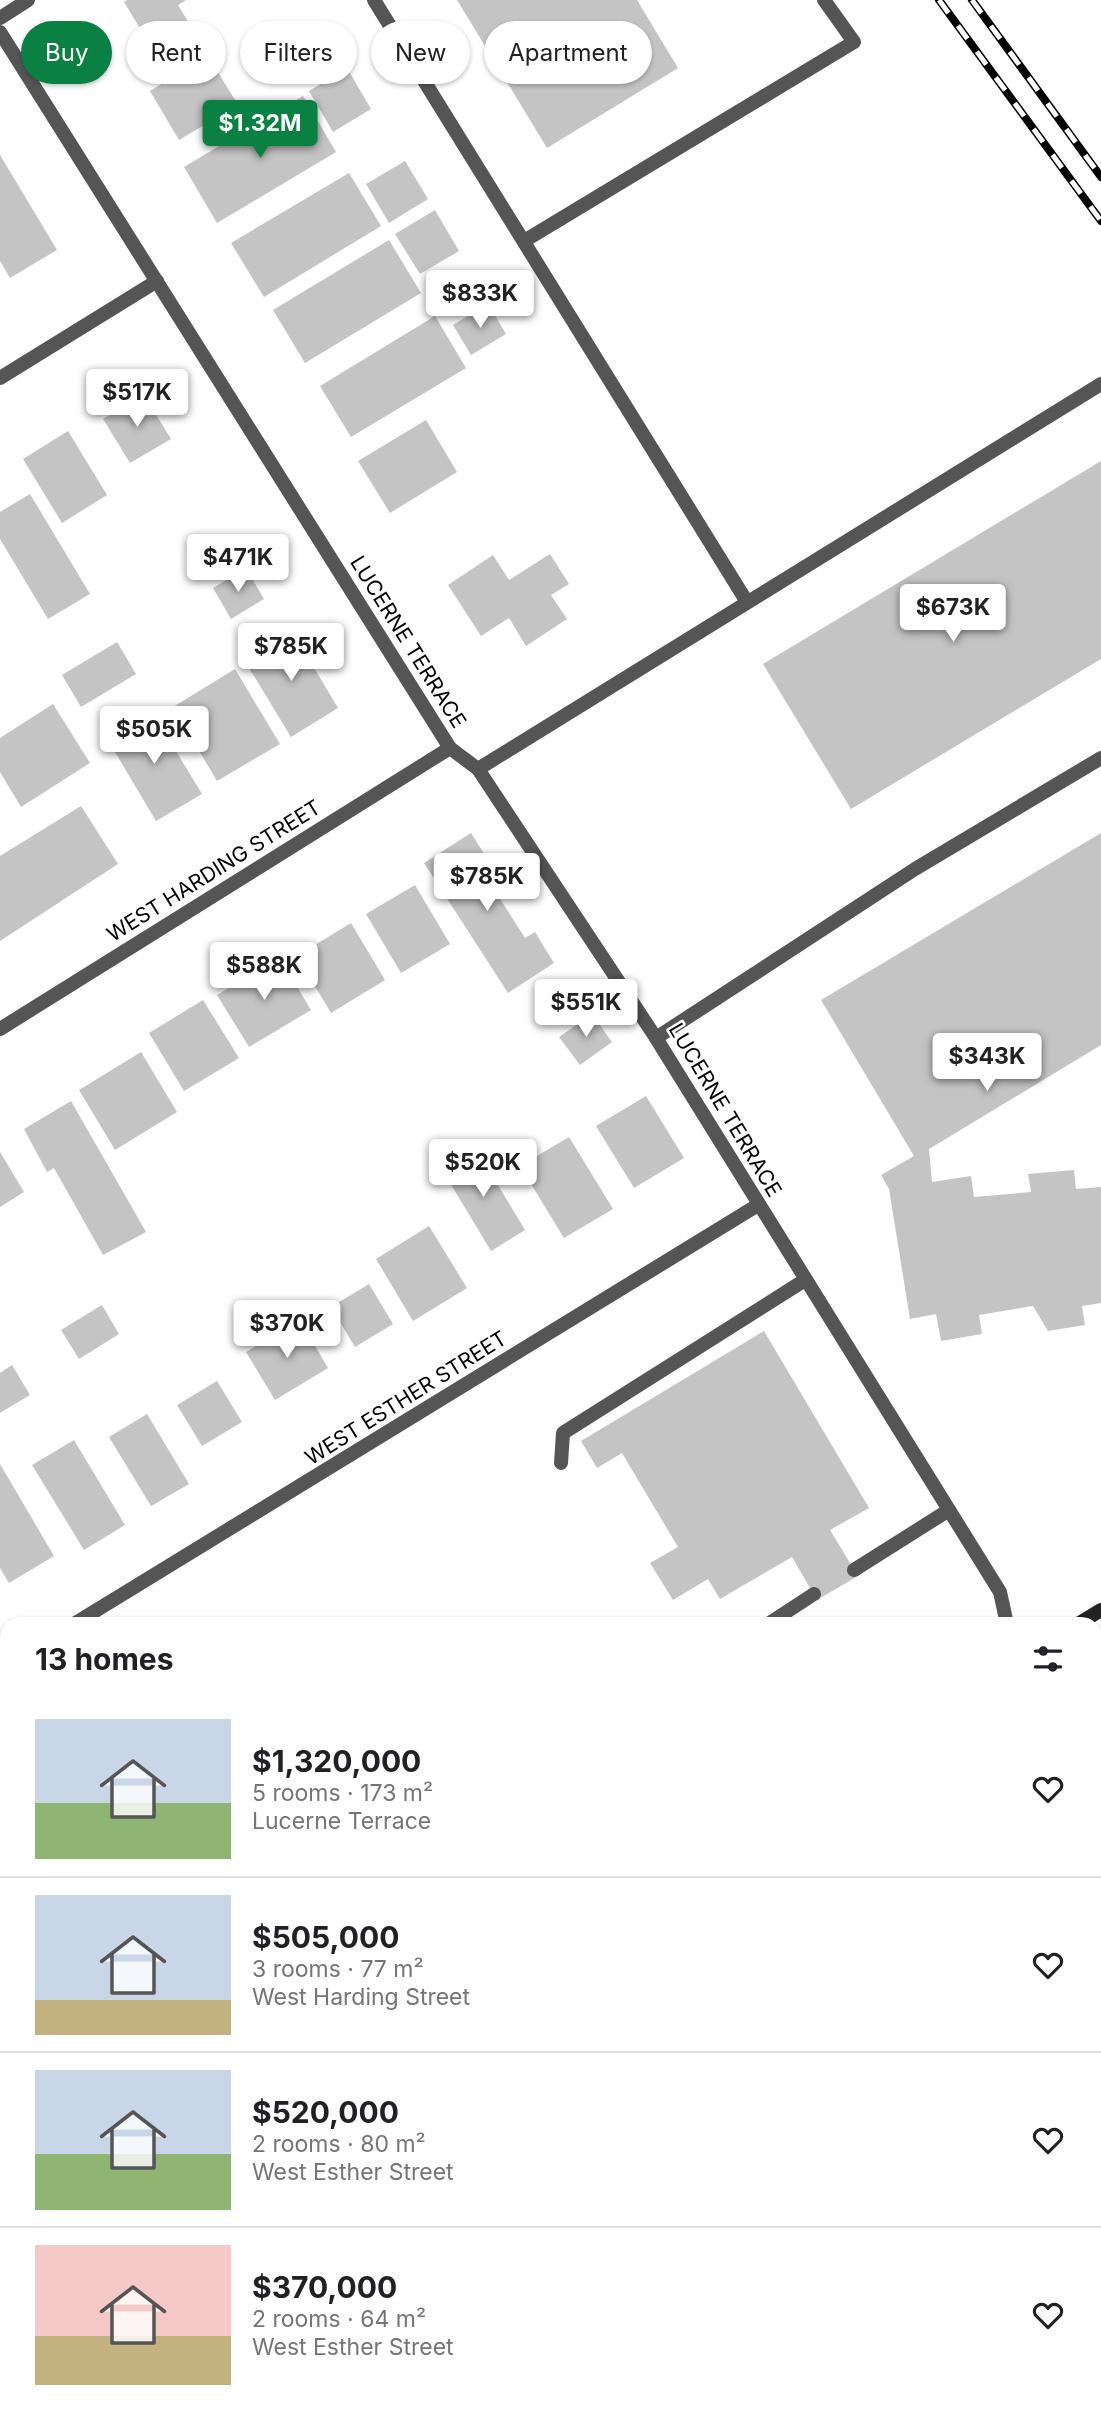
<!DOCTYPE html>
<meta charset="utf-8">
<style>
body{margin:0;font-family:Inter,sans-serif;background:#f2f2f2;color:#202124;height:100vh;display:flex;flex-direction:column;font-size:26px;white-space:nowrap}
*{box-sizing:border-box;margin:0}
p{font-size:23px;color:#757577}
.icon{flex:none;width:38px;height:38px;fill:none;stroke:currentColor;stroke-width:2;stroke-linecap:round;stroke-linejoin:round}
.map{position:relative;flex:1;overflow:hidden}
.details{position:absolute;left:0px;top:1617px;width:1102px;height:800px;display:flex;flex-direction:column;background:#fff;border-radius:21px 21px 0 0;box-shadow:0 2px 5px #0004}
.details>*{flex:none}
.banner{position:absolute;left:21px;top:21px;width:700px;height:63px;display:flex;gap:14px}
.price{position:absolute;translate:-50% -60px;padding:0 16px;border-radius:7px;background:#fff;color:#222;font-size:23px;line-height:46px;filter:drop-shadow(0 2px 4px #0008)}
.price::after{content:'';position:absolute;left:50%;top:42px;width:21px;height:16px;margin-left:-10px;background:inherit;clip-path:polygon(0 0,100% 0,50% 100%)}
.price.current{background:#0b8043;color:#fff}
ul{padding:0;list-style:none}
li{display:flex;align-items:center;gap:21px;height:175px;padding:0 35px}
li+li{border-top:2px solid #e0e0e0}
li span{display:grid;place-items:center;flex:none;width:196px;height:140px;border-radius:0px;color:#555}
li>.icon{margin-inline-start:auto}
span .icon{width:84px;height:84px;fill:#fffc;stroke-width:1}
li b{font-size:30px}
h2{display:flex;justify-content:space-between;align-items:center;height:84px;padding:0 35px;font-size:30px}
.tag{padding:0 24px;border-radius:32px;background:#fff;box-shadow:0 2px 5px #0004;font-size:24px;line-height:63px}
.tag.current{background:#0b8043;color:#fff}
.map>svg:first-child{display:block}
</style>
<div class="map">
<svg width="1101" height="2416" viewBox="0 0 1101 2416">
<rect width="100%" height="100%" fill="#fff"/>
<g fill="#c4c4c4">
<polygon points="127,0 186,0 178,5 193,30 155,53 124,2"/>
<polygon points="457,0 637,0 678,68 547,148"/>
<polygon points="208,56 238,105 179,140 150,91"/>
<polygon points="347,68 371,109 333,132 309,91"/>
<polygon points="303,96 336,152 217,223 184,167"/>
<polygon points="0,155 57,250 10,278 0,261"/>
<polygon points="405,161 428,199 389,223 366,184"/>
<polygon points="349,173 381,226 264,297 231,243"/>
<polygon points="435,210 459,251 420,274 395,234"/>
<polygon points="389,240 421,293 305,363 273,310"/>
<polygon points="488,304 506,334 471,355 453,325"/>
<polygon points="435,316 466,368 351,437 320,386"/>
<polygon points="144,395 171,439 130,463 103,419"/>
<polygon points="426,420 457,472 390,513 358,461"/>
<polygon points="68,431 107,495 62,523 23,459"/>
<polygon points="1101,461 1101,659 851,809 763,664"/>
<polygon points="30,494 90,594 48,619 0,539 0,512"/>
<polygon points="550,554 569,584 551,595 567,619 526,646 509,618 481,636 448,585 493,555 509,580"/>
<polygon points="246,568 264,599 231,619 213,588"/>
<polygon points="291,629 338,708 291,737 243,658"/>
<polygon points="117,642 136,674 81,707 62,675"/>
<polygon points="235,669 280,744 217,781 173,707"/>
<polygon points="53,704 90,763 21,807 0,772 0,738"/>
<polygon points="151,710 202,794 156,821 106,737"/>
<polygon points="81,806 118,864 0,941 0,856"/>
<polygon points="471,833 500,879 491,885 525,938 535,932 554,963 508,993 424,863"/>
<polygon points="1101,833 1101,1045 929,1149 932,1182 971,1176 974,1197 1031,1192 1028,1174 1074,1170 1076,1189 1101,1187 1101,1303 1082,1306 1085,1325 1048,1331 1033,1306 979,1315 982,1334 941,1341 936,1314 910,1319 889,1189 881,1175 914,1156 821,1000"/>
<polygon points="415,885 450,944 401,973 366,914"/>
<polygon points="351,923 385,980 331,1013 297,956"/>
<polygon points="280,958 311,1010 249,1047 217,995"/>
<polygon points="203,1000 239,1058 184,1091 149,1033"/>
<polygon points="592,1014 612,1042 580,1065 559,1037"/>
<polygon points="141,1052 177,1112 115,1150 79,1090"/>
<polygon points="646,1096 684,1158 634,1188 596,1126"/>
<polygon points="71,1101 146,1232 103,1255 54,1168 47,1172 24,1129"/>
<polygon points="569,1137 613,1209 564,1238 520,1166"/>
<polygon points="475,1147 525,1230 491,1251 441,1168"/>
<polygon points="0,1152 24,1192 0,1207"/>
<polygon points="429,1226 467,1288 413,1321 376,1259"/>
<polygon points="369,1284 393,1324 355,1347 331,1307"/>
<polygon points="102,1305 119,1334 79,1359 61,1330"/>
<polygon points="300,1320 328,1368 275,1400 246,1352"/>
<polygon points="764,1331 869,1508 830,1530 858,1576 817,1600 792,1557 720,1599 708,1579 673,1600 650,1563 678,1547 622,1453 597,1468 581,1441"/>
<polygon points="12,1365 30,1395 0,1413 0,1373"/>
<polygon points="217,1381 242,1422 202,1446 177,1405"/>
<polygon points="147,1414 189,1484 151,1506 109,1437"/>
<polygon points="74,1440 125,1525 84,1550 32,1465"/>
<polygon points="0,1464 54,1556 9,1583 0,1568"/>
<polygon points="1096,1973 1101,1983 1101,2014 1096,2017"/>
<polygon points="229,2410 265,2410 255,2416 233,2416"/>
<polygon points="468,2410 561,2410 565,2416 472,2416"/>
<polygon points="581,2410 673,2410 677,2416 584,2416"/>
</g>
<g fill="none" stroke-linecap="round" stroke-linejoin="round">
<g stroke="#555" stroke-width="14">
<polyline points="374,0 747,602"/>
<polyline points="0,18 28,0"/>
<polyline points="524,241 854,42 824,0"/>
<polyline points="478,769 1101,384"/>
<polyline points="656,1038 915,869 1101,758"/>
<polyline points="561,1463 563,1433 805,1280"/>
<polyline points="854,1570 949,1510"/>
<polyline points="768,1624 814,1594"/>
<polyline points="1096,1896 1101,1893"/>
<polyline points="1096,2107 1101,2104"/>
</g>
<g stroke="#555" stroke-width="14">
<polyline points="0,32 450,748 478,769 656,1038 1000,1592 1007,1624"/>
<polyline points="0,378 157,281"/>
<polyline points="0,1029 450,748"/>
<polyline points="74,1624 758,1205"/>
<polyline points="0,1669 7,1665"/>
<polyline points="1096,1837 1101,1846"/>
<polyline points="1096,2270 1101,2267"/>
<polyline points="125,2410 129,2416"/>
<polyline points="786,2410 790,2416"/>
<polyline points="864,2416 873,2410"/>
</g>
<g stroke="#222" stroke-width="14">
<polyline points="1078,1624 1101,1610"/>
<polyline points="0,2308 7,2303"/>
</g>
<defs>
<g id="rail">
<polyline points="939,0 1101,221"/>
<polyline points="972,0 1101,177"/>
</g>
</defs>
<use href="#rail" stroke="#000" stroke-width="8"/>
<use href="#rail" stroke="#fff" stroke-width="5" stroke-dasharray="16" stroke-linecap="butt"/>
</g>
<g text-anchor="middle" stroke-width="5" stroke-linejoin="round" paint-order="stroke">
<g font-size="21" fill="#000" stroke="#fff">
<text transform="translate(408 642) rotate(58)" y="7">LUCERNE TERRACE</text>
<text transform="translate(214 871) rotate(-32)" y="7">WEST HARDING STREET</text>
<text transform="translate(725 1110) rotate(59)" y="7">LUCERNE TERRACE</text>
<text transform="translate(406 1398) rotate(-32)" y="7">WEST ESTHER STREET</text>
</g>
</g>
</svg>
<b class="price current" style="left:260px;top:160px">$1.32M</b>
<b class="price" style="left:480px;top:330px">$833K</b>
<b class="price" style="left:137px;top:429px">$517K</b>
<b class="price" style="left:238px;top:594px">$471K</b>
<b class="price" style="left:953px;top:644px">$673K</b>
<b class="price" style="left:291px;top:683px">$785K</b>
<b class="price" style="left:154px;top:766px">$505K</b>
<b class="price" style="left:487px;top:913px">$785K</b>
<b class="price" style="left:264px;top:1002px">$588K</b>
<b class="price" style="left:586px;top:1039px">$551K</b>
<b class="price" style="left:987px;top:1093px">$343K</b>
<b class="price" style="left:483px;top:1199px">$520K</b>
<b class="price" style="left:287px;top:1360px">$370K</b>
<div class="banner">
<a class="tag current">Buy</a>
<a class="tag">Rent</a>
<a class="tag">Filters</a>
<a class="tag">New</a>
<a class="tag">Apartment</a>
</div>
<section class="details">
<h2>13 homes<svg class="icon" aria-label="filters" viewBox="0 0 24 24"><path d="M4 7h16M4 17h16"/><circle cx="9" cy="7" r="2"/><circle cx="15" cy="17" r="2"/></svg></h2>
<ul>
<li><span style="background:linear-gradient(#c9d6e8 60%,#8fb573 0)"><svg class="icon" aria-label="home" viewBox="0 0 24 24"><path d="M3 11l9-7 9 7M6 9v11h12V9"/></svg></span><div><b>$1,320,000</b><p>5 rooms · 173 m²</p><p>Lucerne Terrace</p></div><svg class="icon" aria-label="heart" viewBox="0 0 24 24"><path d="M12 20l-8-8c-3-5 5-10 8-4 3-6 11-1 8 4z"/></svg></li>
<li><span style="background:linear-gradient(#c9d6e8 75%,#c2b280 0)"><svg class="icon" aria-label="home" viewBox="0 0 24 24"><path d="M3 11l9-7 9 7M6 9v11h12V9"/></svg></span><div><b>$505,000</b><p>3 rooms · 77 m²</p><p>West Harding Street</p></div><svg class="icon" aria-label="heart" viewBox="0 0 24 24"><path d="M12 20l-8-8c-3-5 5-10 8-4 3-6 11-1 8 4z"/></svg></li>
<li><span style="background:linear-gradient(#c9d6e8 60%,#8fb573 0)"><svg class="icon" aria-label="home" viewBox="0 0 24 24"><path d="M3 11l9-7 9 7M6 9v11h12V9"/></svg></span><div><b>$520,000</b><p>2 rooms · 80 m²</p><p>West Esther Street</p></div><svg class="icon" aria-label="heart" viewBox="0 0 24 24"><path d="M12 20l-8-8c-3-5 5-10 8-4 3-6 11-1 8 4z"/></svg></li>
<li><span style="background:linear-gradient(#f6c9c9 65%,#c2b280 0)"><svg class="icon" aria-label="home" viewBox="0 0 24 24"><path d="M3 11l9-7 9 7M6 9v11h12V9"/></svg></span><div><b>$370,000</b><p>2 rooms · 64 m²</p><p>West Esther Street</p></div><svg class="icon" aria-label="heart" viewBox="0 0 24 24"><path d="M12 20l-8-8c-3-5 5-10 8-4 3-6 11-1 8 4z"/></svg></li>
</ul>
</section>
</div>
